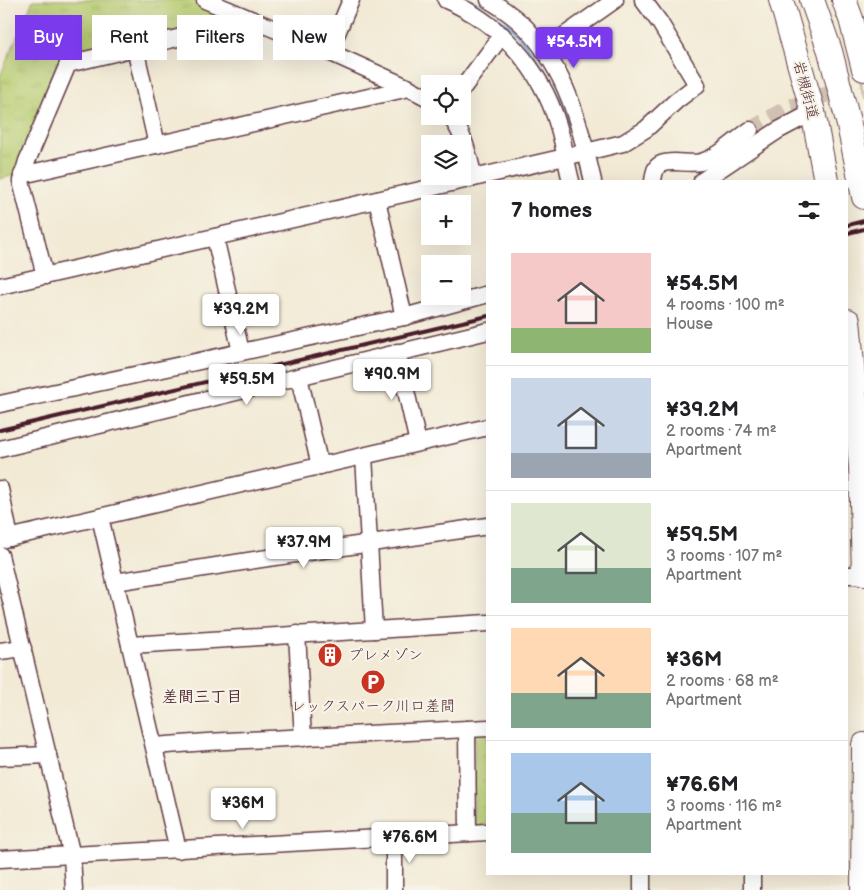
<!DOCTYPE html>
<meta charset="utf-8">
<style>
body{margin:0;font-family:"Balsamiq Sans","Klee One",sans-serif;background:#f2f2f2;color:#202124;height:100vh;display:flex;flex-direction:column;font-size:19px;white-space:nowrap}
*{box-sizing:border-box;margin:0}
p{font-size:16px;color:#757577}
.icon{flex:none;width:28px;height:28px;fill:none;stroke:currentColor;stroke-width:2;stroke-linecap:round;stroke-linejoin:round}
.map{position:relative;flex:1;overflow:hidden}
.panel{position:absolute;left:486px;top:180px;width:362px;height:695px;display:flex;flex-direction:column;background:#fff;border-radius:0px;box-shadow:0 5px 20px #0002}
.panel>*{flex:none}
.hud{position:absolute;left:15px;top:15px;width:396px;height:45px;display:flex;gap:10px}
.tools{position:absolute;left:421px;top:75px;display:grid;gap:10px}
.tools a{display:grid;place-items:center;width:50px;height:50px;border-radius:0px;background:#fff;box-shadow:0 5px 20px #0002;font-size:25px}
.price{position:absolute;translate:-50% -42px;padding:0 11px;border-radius:5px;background:#fff;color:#222;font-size:16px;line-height:32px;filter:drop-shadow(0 1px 2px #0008)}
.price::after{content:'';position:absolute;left:50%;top:30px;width:15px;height:11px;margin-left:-8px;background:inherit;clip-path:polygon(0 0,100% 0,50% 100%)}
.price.current{background:#7c3aed;color:#fff}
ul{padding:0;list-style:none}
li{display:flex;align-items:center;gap:15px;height:125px;padding:0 25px}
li+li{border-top:1px solid #e0e0e0}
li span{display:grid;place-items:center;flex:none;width:140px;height:100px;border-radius:0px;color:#555}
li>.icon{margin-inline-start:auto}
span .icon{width:60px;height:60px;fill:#fffc;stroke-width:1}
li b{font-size:21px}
h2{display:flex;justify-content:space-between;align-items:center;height:60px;padding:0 25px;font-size:21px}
.pill{padding:0 18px;border-radius:0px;background:#fff;box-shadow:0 5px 20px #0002;font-size:18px;line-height:45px}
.pill.current{background:#7c3aed;color:#fff}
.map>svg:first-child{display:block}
</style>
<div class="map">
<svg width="864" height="890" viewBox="0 0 864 890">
<defs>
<pattern id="park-tufts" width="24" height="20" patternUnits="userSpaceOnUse" patternTransform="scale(1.25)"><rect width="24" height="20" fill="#b7cc70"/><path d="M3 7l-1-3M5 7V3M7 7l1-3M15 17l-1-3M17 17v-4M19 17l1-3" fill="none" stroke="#9faf61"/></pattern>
</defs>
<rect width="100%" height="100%" fill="#f7f3e8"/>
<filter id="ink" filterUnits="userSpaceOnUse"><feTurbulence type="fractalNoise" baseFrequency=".02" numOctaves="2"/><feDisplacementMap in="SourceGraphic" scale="10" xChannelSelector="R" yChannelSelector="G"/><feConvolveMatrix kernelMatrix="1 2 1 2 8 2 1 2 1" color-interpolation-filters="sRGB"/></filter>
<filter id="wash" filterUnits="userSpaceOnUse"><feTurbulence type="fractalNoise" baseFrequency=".0096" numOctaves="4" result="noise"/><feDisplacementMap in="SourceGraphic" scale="20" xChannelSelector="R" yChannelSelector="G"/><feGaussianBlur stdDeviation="1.12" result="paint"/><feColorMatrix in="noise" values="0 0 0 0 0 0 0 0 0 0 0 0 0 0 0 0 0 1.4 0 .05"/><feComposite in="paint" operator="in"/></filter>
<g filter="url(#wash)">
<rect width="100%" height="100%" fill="#f2ead5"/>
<g fill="url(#park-tufts)" stroke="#80764e">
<polygon points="33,0 195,0 219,10 219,24 64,60 15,175 0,179 0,76"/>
<polygon points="475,732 487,732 487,825 474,826"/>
</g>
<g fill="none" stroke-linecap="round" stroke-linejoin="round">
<g stroke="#6ca4db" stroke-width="4">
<polyline points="470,0 511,27 534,55 554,85 569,122 575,150"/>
<polyline points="578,159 583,181"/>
</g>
</g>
</g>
<g filter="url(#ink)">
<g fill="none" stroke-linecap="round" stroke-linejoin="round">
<polyline stroke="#d0c1b3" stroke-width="16" stroke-dasharray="16 8" stroke-linecap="butt" points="750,130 787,108 834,92 864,89"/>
<defs>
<g id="minor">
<polyline points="205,0 329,52 409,88 430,99"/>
<path d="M446 0C500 23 541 68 558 125 564 143 566 163 571 181"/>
<path d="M489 0C502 8 515 17 526 28 567 71 580 125 593 181"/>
<polyline points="135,48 157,145"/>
<polyline points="544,50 615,0"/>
<polyline points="329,52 351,0"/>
<polyline points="462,89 502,35"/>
<path d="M450 116C465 136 468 154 474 178"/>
<polyline points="22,175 409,88"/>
<path d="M653 181C654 175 654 167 661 164 673 159 688 165 701 162 718 158 736 140 750 130"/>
<polyline points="702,181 777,131 813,112"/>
<polyline points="377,200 404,317"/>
<polyline points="215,237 241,352"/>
<polyline points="45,276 21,181 27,161 68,64 253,20"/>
<polyline points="0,286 565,157 623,143 646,129 676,101 697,85 660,23 643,0"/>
<polyline points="397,352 418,443"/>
<polyline points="299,377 320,466"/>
<polyline points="0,404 404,317 488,294"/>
<polyline points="0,449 488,331"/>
<polyline points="364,456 374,630"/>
<polyline points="0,489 10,538"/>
<polyline points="100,517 178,850"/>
<polyline points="0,540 488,427"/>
<polyline points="0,555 72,856 74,890"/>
<polyline points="848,575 864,575"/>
<polyline points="115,582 261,559 488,526"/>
<polyline points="297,634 303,738"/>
<polyline points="130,645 488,623"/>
<polyline points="0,651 23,648"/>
<polyline points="467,729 468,833"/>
<polyline points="154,746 207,742 488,728"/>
<polyline points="0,757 48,755"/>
<polyline points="394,837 394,890"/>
<polyline points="0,859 488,832"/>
<polyline points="642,890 642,874"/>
<polyline points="752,890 752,874"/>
</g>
<g id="highway">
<polyline points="781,0 813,112 826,181"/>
<polyline points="812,0 830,51 849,125 864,197"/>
<polyline points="844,0 851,19 864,69"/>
<polyline points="848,321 850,342 861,467 864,573"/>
<polyline points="863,890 864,745"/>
</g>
</defs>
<use href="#minor" stroke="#633d44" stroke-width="19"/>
<use href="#highway" stroke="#633d44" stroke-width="26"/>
<use href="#minor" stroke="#fff" stroke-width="16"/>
<use href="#highway" stroke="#fff" stroke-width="24"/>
<g stroke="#4a1f2b" stroke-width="4">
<polyline points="848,225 864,221"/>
<polyline points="848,233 864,229"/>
<polyline points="0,430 488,316"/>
</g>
</g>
</g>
<defs>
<symbol id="building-disc" viewBox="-11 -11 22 22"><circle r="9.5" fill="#c8321e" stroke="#f7f3e8"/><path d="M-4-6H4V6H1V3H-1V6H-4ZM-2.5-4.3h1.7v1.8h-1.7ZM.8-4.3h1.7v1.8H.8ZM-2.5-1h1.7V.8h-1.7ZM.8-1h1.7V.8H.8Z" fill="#fff"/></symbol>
<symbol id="parking-disc" viewBox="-11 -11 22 22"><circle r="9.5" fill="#c8321e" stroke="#f7f3e8"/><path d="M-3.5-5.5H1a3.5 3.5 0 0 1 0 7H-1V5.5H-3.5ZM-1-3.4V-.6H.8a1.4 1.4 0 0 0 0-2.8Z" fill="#fff"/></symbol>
</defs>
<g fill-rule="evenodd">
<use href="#building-disc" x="316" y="641" width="28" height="28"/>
<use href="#parking-disc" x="359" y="668" width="28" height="28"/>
</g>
<g text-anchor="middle" stroke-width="4.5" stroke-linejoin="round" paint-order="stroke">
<g font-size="15" fill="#4a1f2b" stroke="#f7f3e8">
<text transform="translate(806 90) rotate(75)" y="5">岩槻街道</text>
</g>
<g font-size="15" fill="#4a1f2b" stroke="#f7f3e8" text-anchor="start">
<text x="348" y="660">プレメゾン</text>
<text x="373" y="711" text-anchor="middle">レックスパーク川口差間</text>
</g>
<g font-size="16" font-weight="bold" fill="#4a1f2b" stroke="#f7f3e8">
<text x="202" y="702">差間三丁目</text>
</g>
</g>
</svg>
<div class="tools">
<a><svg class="icon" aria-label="locate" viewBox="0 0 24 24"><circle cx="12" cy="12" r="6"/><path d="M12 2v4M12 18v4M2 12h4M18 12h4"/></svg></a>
<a><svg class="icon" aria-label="layers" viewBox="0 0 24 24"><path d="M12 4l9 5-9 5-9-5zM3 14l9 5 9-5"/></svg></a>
<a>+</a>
<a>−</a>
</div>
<b class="price current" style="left:574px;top:69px">¥54.5M</b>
<b class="price" style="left:241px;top:336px">¥39.2M</b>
<b class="price" style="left:392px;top:401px">¥90.9M</b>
<b class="price" style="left:247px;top:406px">¥59.5M</b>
<b class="price" style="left:304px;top:569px">¥37.9M</b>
<b class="price" style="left:243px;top:830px">¥36M</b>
<b class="price" style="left:410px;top:864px">¥76.6M</b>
<div class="hud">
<a class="pill current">Buy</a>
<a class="pill">Rent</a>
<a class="pill">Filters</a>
<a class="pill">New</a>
</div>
<section class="panel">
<h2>7 homes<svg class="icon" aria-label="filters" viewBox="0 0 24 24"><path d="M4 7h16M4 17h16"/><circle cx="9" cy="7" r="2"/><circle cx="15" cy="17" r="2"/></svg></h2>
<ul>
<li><span style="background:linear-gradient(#f6c9c9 75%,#8fb573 0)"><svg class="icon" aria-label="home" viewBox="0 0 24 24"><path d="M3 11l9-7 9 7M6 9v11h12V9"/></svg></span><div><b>¥54.5M</b><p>4 rooms · 100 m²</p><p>House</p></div></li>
<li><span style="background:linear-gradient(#c9d6e8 75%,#9aa5b1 0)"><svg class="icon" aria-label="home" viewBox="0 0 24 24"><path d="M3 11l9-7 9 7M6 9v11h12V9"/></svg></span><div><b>¥39.2M</b><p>2 rooms · 74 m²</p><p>Apartment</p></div></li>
<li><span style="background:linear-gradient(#dfe7d0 65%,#7fa58c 0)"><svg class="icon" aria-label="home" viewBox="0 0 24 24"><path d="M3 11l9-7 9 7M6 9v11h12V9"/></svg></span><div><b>¥59.5M</b><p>3 rooms · 107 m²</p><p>Apartment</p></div></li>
<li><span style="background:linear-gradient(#ffd9b3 65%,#7fa58c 0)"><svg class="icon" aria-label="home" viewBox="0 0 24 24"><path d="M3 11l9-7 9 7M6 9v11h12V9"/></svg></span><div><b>¥36M</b><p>2 rooms · 68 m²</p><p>Apartment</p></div></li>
<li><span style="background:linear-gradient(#a9c7e8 60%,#7fa58c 0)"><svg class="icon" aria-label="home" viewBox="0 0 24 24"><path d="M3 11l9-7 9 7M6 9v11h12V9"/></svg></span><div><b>¥76.6M</b><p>3 rooms · 116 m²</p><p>Apartment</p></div></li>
</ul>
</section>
</div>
